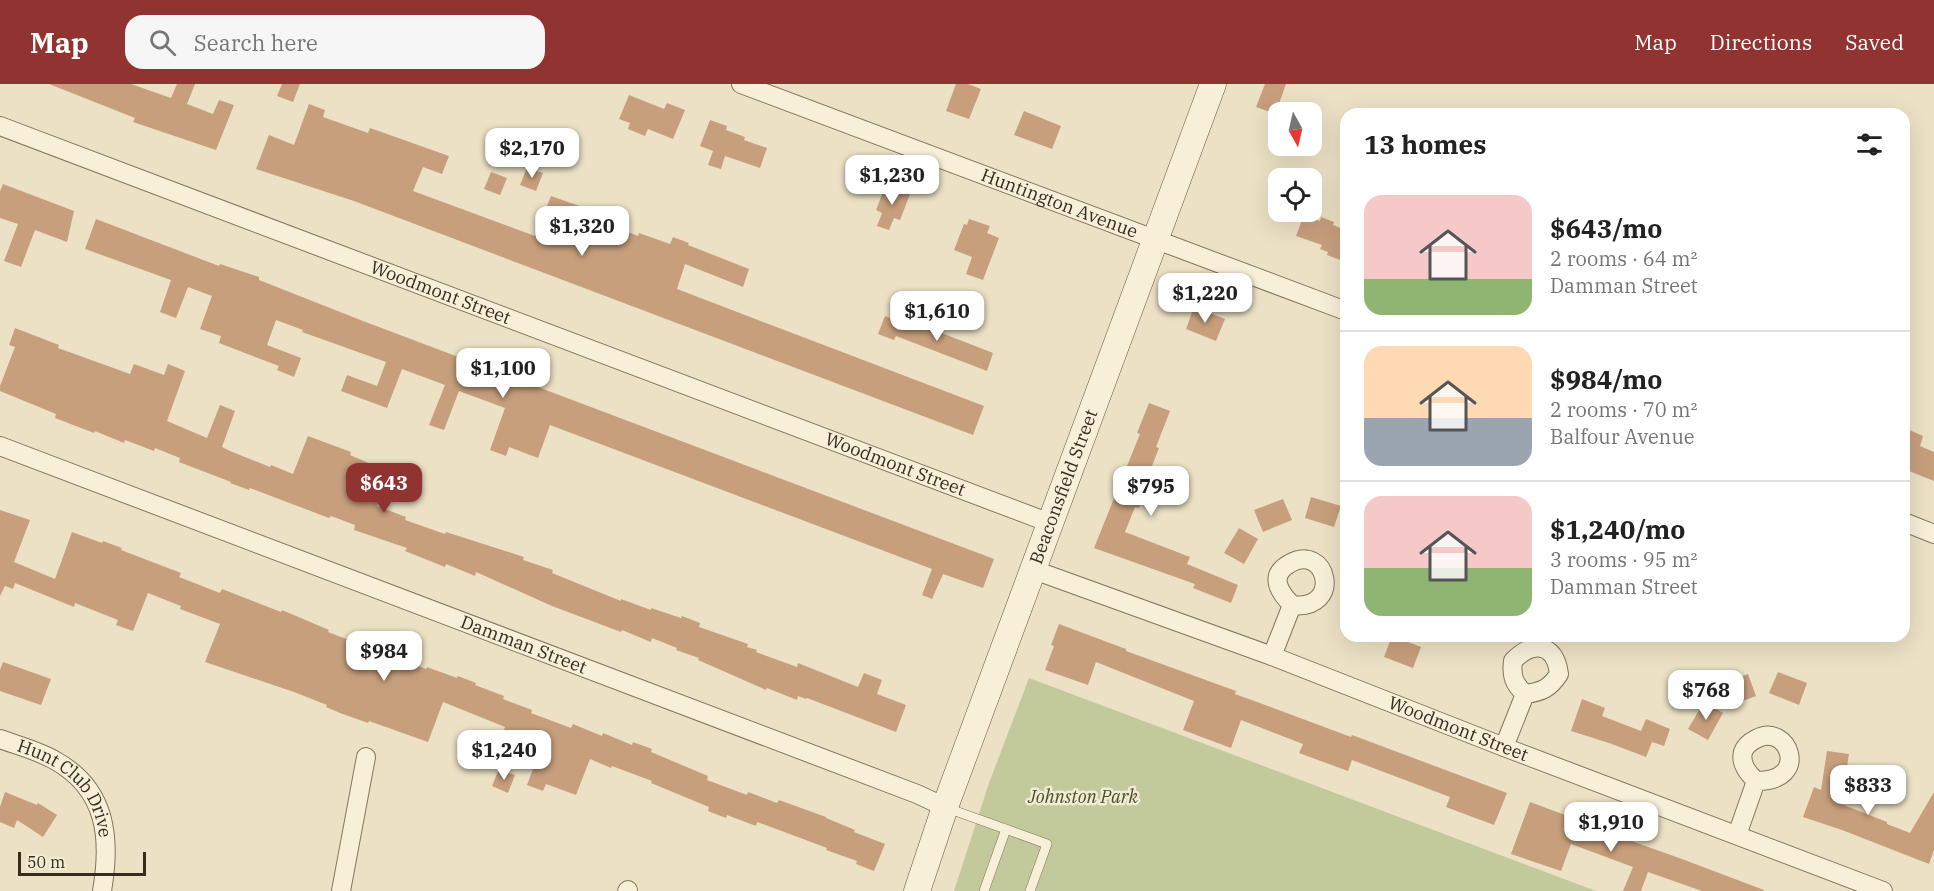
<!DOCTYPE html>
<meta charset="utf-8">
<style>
body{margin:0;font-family:"IBM Plex Serif",serif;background:#f6f6f6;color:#222;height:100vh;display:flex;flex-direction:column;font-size:22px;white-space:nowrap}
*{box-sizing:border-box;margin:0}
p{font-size:20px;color:#767676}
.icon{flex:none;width:33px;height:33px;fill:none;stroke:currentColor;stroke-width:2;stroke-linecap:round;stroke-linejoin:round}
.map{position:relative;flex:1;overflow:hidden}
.panel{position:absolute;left:1340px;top:24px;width:570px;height:534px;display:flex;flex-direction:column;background:#fff;border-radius:18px;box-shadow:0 6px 24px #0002}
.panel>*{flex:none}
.needle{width:39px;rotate:172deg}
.fabs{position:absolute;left:1268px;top:18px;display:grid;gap:12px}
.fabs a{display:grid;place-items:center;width:54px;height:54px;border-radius:12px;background:#fff;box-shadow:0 6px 24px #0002;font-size:30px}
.scale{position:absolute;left:18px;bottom:15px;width:128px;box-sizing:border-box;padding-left:6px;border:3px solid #362b1f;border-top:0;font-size:16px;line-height:21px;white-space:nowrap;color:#362b1f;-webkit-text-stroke:4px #f3ecd4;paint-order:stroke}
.price{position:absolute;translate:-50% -51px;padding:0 14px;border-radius:12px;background:#fff;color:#222;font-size:20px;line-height:39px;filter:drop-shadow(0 2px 3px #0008)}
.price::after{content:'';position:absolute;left:50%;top:36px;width:18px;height:14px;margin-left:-9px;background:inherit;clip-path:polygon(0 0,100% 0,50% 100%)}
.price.on{background:#913330;color:#fff}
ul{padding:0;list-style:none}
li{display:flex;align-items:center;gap:18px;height:150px;padding:0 24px}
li+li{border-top:2px solid #e0e0e0}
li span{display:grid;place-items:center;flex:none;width:168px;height:120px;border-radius:18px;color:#555}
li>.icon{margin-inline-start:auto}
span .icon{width:72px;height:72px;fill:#fffc;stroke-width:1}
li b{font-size:26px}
h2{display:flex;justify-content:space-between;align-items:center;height:72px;padding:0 24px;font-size:26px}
header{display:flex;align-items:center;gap:36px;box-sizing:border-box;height:84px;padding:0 30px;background:#913330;color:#fff}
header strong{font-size:28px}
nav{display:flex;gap:33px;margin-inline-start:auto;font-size:21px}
.search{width:420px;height:54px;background:#f6f6f6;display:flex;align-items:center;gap:15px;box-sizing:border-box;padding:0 21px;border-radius:18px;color:#767676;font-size:22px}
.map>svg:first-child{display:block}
</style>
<header>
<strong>Map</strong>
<div class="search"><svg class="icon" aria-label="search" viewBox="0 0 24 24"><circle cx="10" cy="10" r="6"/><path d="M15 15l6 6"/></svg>Search here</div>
<nav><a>Map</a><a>Directions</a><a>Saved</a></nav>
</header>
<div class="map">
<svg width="1934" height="807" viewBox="0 0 1934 807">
<rect width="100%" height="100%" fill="#ece1c5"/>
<polygon fill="#c2c99a" points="1029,594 1596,807 954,807 989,699"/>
<g fill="#c79f7d">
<polygon points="49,0 131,0 171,14 177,0 195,0 187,20 213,30 219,16 234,21 216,66 133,38 135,34"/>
<polygon points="282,0 300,0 293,18 277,12"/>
<polygon points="956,0 968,0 981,5 969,35 946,27"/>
<polygon points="1265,0 1286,0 1276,28 1270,28 1256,23"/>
<polygon points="629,11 664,25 667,19 685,26 673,55 648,45 645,52 628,45 630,39 619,35"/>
<polygon points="309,20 325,26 323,33 368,49 370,44 449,72 442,90 423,83 413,107 535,152 551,112 599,129 596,136 638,152 639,149 670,160 673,153 689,159 688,161 749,185 743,203 685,180 677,205 984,322 973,351 354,117 256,85 269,51 294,61"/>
<polygon points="1024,27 1061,42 1052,65 1014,51"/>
<polygon points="710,36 727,42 726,46 745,53 744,56 767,64 760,84 725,72 721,85 708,81 713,67 700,62"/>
<polygon points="527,84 543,89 536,107 520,101"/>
<polygon points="491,88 507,94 500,111 484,105"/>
<polygon points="3,100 74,127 67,158 35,146 21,183 4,177 18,140 0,134 0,107"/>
<polygon points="886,101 910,110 900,136 894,134 889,146 877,142 882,129 876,126"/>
<polygon points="1304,131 1320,137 1321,133 1334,138 1333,141 1346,146 1346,178 1327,171 1328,168 1320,165 1322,161 1296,152"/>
<polygon points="96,135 219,182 220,180 259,193 259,196 363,237 994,475 983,504 943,490 932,515 922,511 932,485 550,341 538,374 509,363 506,372 490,366 505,324 459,307 444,346 429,341 445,301 402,285 387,324 357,313 341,307 347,291 377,302 386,278 302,248 303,246 276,236 267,261 301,274 294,293 277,286 279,282 219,259 221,252 200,245 212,212 188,203 176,234 160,228 171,196 85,165"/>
<polygon points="969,135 990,142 987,149 999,154 983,196 966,190 972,173 954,166 964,140 967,141"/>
<polygon points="1194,223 1225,235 1216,257 1186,245"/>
<polygon points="885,232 914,243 916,239 993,269 987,287 896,252 894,256 878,250"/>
<polygon points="15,244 59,261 58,264 130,290 134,280 164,291 168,280 185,287 167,337 207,354 220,321 235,327 222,363 230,367 270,383 271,381 293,390 308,352 351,368 350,371 380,384 367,415 378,419 377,422 406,433 405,436 445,450 446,448 524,473 523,476 553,486 552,489 621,517 621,515 651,526 651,524 681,534 682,532 700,539 699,543 748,560 747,563 757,566 756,568 797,583 798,579 858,603 864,589 882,596 877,610 906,621 896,648 807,614 806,615 798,612 797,616 767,604 766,606 698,576 699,574 676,566 677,564 652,554 651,558 622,546 621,548 552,522 476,488 475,492 446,480 445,483 405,467 407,464 354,446 355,441 331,432 329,434 250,404 249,406 230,399 231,398 179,378 180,374 155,364 154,367 125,356 124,359 95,347 94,349 55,334 56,330 0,307 0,302 15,263 9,261"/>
<polygon points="1149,319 1170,327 1156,363 1159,364 1143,405 1149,407 1144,420 1141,419 1139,424 1135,423 1125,448 1190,473 1187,480 1238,501 1231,519 1193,504 1195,500 1094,464 1140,350 1137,349"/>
<polygon points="1907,345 1923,352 1920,362 1934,368 1934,397 1904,385 1904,353"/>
<polygon points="1311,413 1341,422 1334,443 1305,434"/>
<polygon points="1283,415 1292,436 1263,448 1254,426"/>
<polygon points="0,426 30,436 14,478 55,495 72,448 102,459 103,457 122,464 121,466 181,489 179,493 220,509 222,505 281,528 282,526 329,546 328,548 357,559 357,561 396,576 397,574 426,585 427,583 457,594 458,592 476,599 475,601 504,612 503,615 532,626 531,629 571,644 573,640 602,652 603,649 632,661 633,658 652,665 651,668 708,692 707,696 747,711 748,708 777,719 779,716 826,733 826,734 855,746 854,748 885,760 874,787 856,780 857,777 826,766 827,764 787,749 757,738 756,742 727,731 726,734 708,727 709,723 651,699 652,697 612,682 611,684 590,675 576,711 546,700 543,707 527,701 541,664 532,660 533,657 504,646 505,643 443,618 428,658 369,637 368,639 340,629 326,623 327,621 294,608 205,578 220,540 180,525 181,522 148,509 133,547 116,541 118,536 75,519 74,523 15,499 13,505 5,502 0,512"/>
<polygon points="1239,444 1258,455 1244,480 1224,469"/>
<polygon points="1059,540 1126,565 1126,567 1236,607 1235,610 1284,628 1351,653 1352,651 1507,709 1494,741 1446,723 1450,713 1352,676 1348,687 1299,669 1303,660 1241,636 1231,664 1183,646 1194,617 1096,578 1088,601 1045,586 1054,562 1051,561"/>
<polygon points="1392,552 1421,563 1413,584 1384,573"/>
<polygon points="3,578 51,595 41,621 0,607 0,586"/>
<polygon points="1778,588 1807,599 1799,621 1769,609"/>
<polygon points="1748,590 1756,612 1726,623 1718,601"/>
<polygon points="1582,615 1605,624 1602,632 1641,647 1646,635 1670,645 1664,662 1652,658 1646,673 1609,659 1571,647"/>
<polygon points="1704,618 1723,629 1708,656 1688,645"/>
<polygon points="1827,667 1849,670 1841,720 1887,738 1887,740 1910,749 1934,708 1934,766 1929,780 1842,746 1803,733 1814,703 1821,706"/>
<polygon points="499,685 515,691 508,709 492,702"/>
<polygon points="5,708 37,721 38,719 57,731 43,753 17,736 14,744 0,738 0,723"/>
<polygon points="1530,718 1565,731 1564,733 1682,775 1764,806 1763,807 1702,807 1648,788 1641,807 1623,807 1633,783 1571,760 1561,787 1511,770"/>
</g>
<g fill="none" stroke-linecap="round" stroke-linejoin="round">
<defs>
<g id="lane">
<polyline points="947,724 1047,760 1030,807"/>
<polyline points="984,807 1006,745"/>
</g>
<g id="street">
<path id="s1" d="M741 0 1346 227"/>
<path id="s2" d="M0 42 1050 439"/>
<path id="s3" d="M0 362 917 710 945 723"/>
<polyline points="1904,438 1934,450"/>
<path id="s4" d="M1034 486 1272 572 1504 663 1883 807"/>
<path d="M1272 572 1292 521C1344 527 1327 457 1289 480 1268 492 1280 509 1292 521"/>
<path id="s5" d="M0 655C19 662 39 667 56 677 107 706 111 755 102 807"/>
<path d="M1504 663 1525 610C1542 608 1550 604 1559 590 1555 558 1532 557 1513 577 1511 592 1514 600 1525 610"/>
<path d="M1737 751 1756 697C1812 698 1788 637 1756 655 1750 658 1745 662 1743 668 1740 680 1748 689 1756 697"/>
<polyline points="341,807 366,673"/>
<polyline points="627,807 628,806"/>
</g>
<g id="secondary">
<path id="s6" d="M917 807 945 723 1213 0"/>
</g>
</defs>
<use href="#lane" stroke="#85745c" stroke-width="10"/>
<use href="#street" stroke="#85745c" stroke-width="20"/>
<use href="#secondary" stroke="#67553f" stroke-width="27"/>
<use href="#lane" stroke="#f7efd8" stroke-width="9"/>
<use href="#street" stroke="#f7efd8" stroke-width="18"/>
<use href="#secondary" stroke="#f7efd8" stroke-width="26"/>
</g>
<g text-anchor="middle" stroke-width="5" stroke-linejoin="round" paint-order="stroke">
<g font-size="18" fill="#362b1f" stroke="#f3ecd4">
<text dy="6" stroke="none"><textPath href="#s1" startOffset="340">Huntington Avenue</textPath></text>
<text dy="6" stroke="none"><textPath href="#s2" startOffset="471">Woodmont Street</textPath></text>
<text dy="6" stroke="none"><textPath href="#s2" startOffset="957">Woodmont Street</textPath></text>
<text dy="6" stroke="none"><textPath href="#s6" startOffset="430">Beaconsfield Street</textPath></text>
<text dy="6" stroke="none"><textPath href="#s3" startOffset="560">Damman Street</textPath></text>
<text dy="6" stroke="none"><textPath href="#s4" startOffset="453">Woodmont Street</textPath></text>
<text dy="6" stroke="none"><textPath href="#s5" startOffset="87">Hunt Club Drive</textPath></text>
</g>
<g font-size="18" font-style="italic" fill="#455227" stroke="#f3ecd4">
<text x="1083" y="719">Johnston Park</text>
</g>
</g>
</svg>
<div class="fabs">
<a><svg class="needle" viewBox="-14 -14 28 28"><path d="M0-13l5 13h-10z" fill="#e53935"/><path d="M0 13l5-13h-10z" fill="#767676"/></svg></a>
<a><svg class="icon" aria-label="locate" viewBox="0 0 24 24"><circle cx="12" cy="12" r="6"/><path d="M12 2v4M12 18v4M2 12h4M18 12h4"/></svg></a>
</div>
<div class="scale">50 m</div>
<b class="price" style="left:532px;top:95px">$2,170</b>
<b class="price" style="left:892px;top:122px">$1,230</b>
<b class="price" style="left:582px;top:173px">$1,320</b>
<b class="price" style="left:1205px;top:240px">$1,220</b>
<b class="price" style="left:937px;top:258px">$1,610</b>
<b class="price" style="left:503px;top:315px">$1,100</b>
<b class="price on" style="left:384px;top:430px">$643</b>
<b class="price" style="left:1151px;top:433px">$795</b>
<b class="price" style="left:384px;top:598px">$984</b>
<b class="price" style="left:1706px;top:637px">$768</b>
<b class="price" style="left:504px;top:697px">$1,240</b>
<b class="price" style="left:1868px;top:732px">$833</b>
<b class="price" style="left:1611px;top:769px">$1,910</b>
<section class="panel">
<h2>13 homes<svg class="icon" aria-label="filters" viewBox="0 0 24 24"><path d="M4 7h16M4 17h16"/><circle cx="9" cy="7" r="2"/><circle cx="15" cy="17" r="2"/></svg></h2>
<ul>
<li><span style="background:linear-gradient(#f6c9c9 70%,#8fb573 0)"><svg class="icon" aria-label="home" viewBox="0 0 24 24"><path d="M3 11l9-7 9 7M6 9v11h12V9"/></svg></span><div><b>$643/mo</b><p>2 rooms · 64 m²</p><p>Damman Street</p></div></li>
<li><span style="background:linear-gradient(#ffd9b3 60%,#9aa5b1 0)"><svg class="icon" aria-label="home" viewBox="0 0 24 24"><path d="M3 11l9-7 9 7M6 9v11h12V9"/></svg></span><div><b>$984/mo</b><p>2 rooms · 70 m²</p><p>Balfour Avenue</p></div></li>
<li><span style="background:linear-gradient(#f6c9c9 60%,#8fb573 0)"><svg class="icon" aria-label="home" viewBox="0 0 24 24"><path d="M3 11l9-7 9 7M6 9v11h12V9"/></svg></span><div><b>$1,240/mo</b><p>3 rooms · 95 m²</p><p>Damman Street</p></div></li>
</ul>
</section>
</div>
